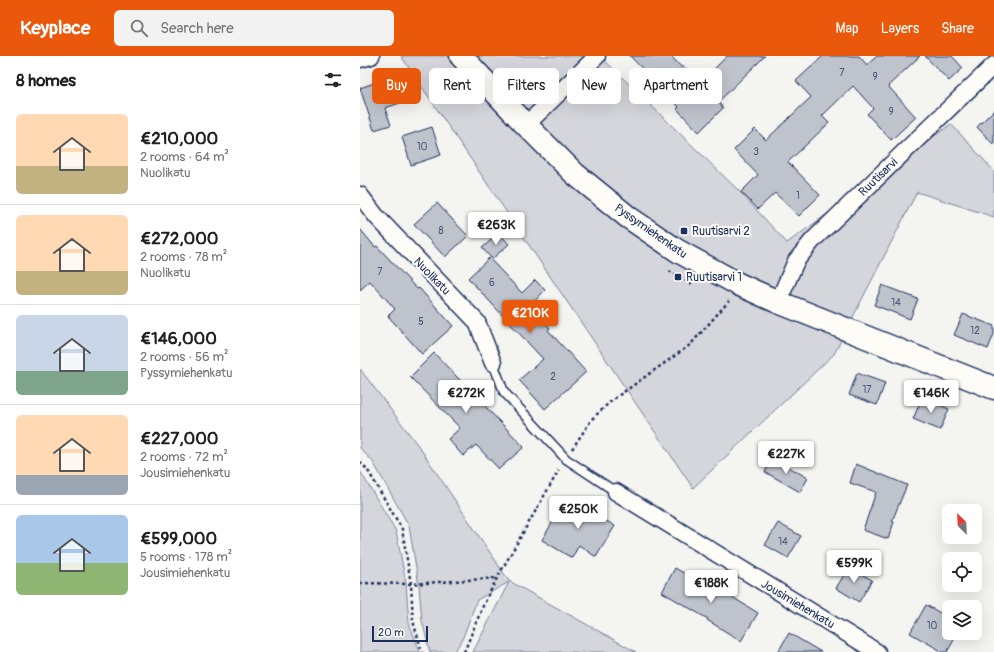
<!DOCTYPE html>
<meta charset="utf-8">
<style>
body{margin:0;font-family:Pangolin,sans-serif;background:#f2f2f2;color:#202124;height:100vh;display:flex;flex-direction:column;font-size:15px;white-space:nowrap}
*{box-sizing:border-box;margin:0}
p{font-size:13px;color:#757577}
.icon{flex:none;width:22px;height:22px;fill:none;stroke:currentColor;stroke-width:2;stroke-linecap:round;stroke-linejoin:round}
.map{position:relative;flex:1;overflow:hidden}
.side{display:flex;flex-direction:column;background:#fff;width:360px}
.side>*{flex:none}
.banner{position:absolute;left:12px;top:12px;width:380px;height:36px;display:flex;gap:8px}
.needle{width:26px;rotate:336deg}
.controls{position:absolute;left:582px;top:448px;display:grid;gap:8px}
.controls a{display:grid;place-items:center;width:40px;height:40px;border-radius:6px;background:#fff;box-shadow:0 4px 16px #0002;font-size:20px}
.scale{position:absolute;left:12px;bottom:10px;width:56px;box-sizing:border-box;padding-left:4px;border:2px solid #1b2f5e;border-top:0;font-size:11px;line-height:14px;white-space:nowrap;color:#1b2f5e;-webkit-text-stroke:3px #fdfcf7;paint-order:stroke}
.price{position:absolute;translate:-50% -34px;padding:0 9px;border-radius:4px;background:#fff;color:#222;font-size:13px;line-height:26px;filter:drop-shadow(0 1px 2px #0008)}
.price::after{content:'';position:absolute;left:50%;top:24px;width:12px;height:9px;margin-left:-6px;background:inherit;clip-path:polygon(0 0,100% 0,50% 100%)}
.price.on{background:#ea580c;color:#fff}
ul{padding:0;list-style:none}
li{display:flex;align-items:center;gap:12px;height:100px;padding:0 16px}
li+li{border-top:1px solid #e0e0e0}
li span{display:grid;place-items:center;flex:none;width:112px;height:80px;border-radius:6px;color:#555}
li>.icon{margin-inline-start:auto}
span .icon{width:48px;height:48px;fill:#fffc;stroke-width:1}
li b{font-size:17px}
h2{display:flex;justify-content:space-between;align-items:center;height:48px;padding:0 16px;font-size:17px}
.pill{padding:0 14px;border-radius:6px;background:#fff;box-shadow:0 4px 16px #0002;font-size:14px;line-height:36px}
.pill.on{background:#ea580c;color:#fff}
header{display:flex;align-items:center;gap:24px;box-sizing:border-box;height:56px;padding:0 20px;background:#ea580c;color:#fff}
header strong{font-size:19px}
nav{display:flex;gap:22px;margin-inline-start:auto;font-size:14px}
.search{width:280px;height:36px;background:#f2f2f2;display:flex;align-items:center;gap:10px;box-sizing:border-box;padding:0 14px;border-radius:6px;color:#757577;font-size:15px}
main{display:flex;flex:1;min-height:0}
.map>svg:first-child{display:block}
</style>
<header>
<strong>Keyplace</strong>
<div class="search"><svg class="icon" aria-label="search" viewBox="0 0 24 24"><circle cx="10" cy="10" r="6"/><path d="M15 15l6 6"/></svg>Search here</div>
<nav><a>Map</a><a>Layers</a><a>Share</a></nav>
</header>
<main>
<section class="side">
<h2>8 homes<svg class="icon" aria-label="filters" viewBox="0 0 24 24"><path d="M4 7h16M4 17h16"/><circle cx="9" cy="7" r="2"/><circle cx="15" cy="17" r="2"/></svg></h2>
<ul>
<li><span style="background:linear-gradient(#ffd9b3 65%,#c2b280 0)"><svg class="icon" aria-label="home" viewBox="0 0 24 24"><path d="M3 11l9-7 9 7M6 9v11h12V9"/></svg></span><div><b>€210,000</b><p>2 rooms · 64 m²</p><p>Nuolikatu</p></div></li>
<li><span style="background:linear-gradient(#ffd9b3 70%,#c2b280 0)"><svg class="icon" aria-label="home" viewBox="0 0 24 24"><path d="M3 11l9-7 9 7M6 9v11h12V9"/></svg></span><div><b>€272,000</b><p>2 rooms · 78 m²</p><p>Nuolikatu</p></div></li>
<li><span style="background:linear-gradient(#c9d6e8 70%,#7fa58c 0)"><svg class="icon" aria-label="home" viewBox="0 0 24 24"><path d="M3 11l9-7 9 7M6 9v11h12V9"/></svg></span><div><b>€146,000</b><p>2 rooms · 56 m²</p><p>Pyssymiehenkatu</p></div></li>
<li><span style="background:linear-gradient(#ffd9b3 75%,#9aa5b1 0)"><svg class="icon" aria-label="home" viewBox="0 0 24 24"><path d="M3 11l9-7 9 7M6 9v11h12V9"/></svg></span><div><b>€227,000</b><p>2 rooms · 72 m²</p><p>Jousimiehenkatu</p></div></li>
<li><span style="background:linear-gradient(#a9c7e8 60%,#8fb573 0)"><svg class="icon" aria-label="home" viewBox="0 0 24 24"><path d="M3 11l9-7 9 7M6 9v11h12V9"/></svg></span><div><b>€599,000</b><p>5 rooms · 178 m²</p><p>Jousimiehenkatu</p></div></li>
</ul>
</section>
<div class="map">
<svg width="634" height="596" viewBox="0 0 634 596">
<rect width="100%" height="100%" fill="#f4f4f1"/>
<filter id="ink" filterUnits="userSpaceOnUse"><feTurbulence type="fractalNoise" baseFrequency=".025" numOctaves="2"/><feDisplacementMap in="SourceGraphic" scale="8" xChannelSelector="R" yChannelSelector="G"/><feConvolveMatrix kernelMatrix="1 2 1 2 8 2 1 2 1" color-interpolation-filters="sRGB"/></filter>
<g filter="url(#ink)">
<g fill="#d4d6db" stroke="#78829c">
<polygon points="41,0 240,0 379,135 427,187 591,68 634,115 634,161 557,136 474,298 333,432"/>
<polygon points="0,313 60,392 149,525 276,596 113,596 149,526 117,544 102,584 94,596 70,596 62,565 59,530 49,470 13,406 0,392"/>
<polygon points="0,415 36,475 46,527 49,567 60,596 0,596"/>
</g>
<g fill="#bfc3cc" stroke="#1b2f5e">
<polygon points="270,0 311,0 322,12 324,10 340,27 367,0 405,0 358,46 363,52 339,76 317,53 319,51"/>
<polygon points="463,0 499,0 507,9 517,0 560,0 528,30 556,61 531,84 507,58 513,52 493,30 462,60 469,67 428,106 460,139 439,160 415,137 398,153 381,136 398,119 374,94 395,73 406,84 451,41 436,25"/>
<polygon points="565,0 592,0 603,12 589,25"/>
<polygon points="37,19 46,45 25,52 31,69 14,74 0,32"/>
<polygon points="634,54 634,89 617,71"/>
<polygon points="72,71 81,99 51,109 42,81"/>
<polygon points="77,147 108,180 85,201 54,168"/>
<polygon points="0,173 15,191 17,190 57,233 59,232 93,270 62,298 28,260 35,253 10,225 0,234"/>
<polygon points="139,177 149,188 132,203 122,192"/>
<polygon points="129,202 162,237 175,224 185,234 170,250 190,272 188,274 226,316 185,353 159,324 183,303 108,222"/>
<polygon points="522,229 558,243 550,263 514,249"/>
<polygon points="603,258 634,270 634,278 628,293 594,279"/>
<polygon points="74,297 164,391 139,413 116,389 103,400 88,383 100,372 50,321"/>
<polygon points="497,317 525,327 517,349 489,339"/>
<polygon points="562,342 589,353 580,374 553,363"/>
<polygon points="413,402 448,422 440,436 405,416"/>
<polygon points="496,408 547,429 532,465 534,466 528,483 503,474 516,436 490,427"/>
<polygon points="207,442 255,470 236,501 219,489 212,502 182,484"/>
<polygon points="418,467 441,480 428,502 405,489"/>
<polygon points="489,511 512,524 499,546 476,532"/>
<polygon points="315,512 362,539 364,536 398,557 381,585 347,564 348,563 302,536"/>
<polygon points="566,549 589,562 589,577 598,577 587,596 583,596 550,577"/>
<polygon points="429,577 461,596 418,596"/>
</g>
<g fill="none" stroke-linecap="round" stroke-linejoin="round">
<defs>
<polyline id="lane" points="133,307 144,336 206,403 256,436"/>
<g id="street">
<polyline points="0,3 11,0"/>
<polyline points="166,69 237,0"/>
<polyline points="0,139 16,160 117,266 133,307"/>
<polyline points="418,246 436,205 453,184 634,9"/>
<polyline points="256,436 517,596"/>
</g>
<polyline id="secondary" points="101,0 166,69 215,118 268,161 318,195 378,228 418,246 634,332"/>
</defs>
<use href="#lane" stroke="#1b2f5e" stroke-width="11"/>
<use href="#street" stroke="#1b2f5e" stroke-width="19"/>
<use href="#secondary" stroke="#1b2f5e" stroke-width="25"/>
<g stroke="#1b2f5e" stroke-width="2.5" stroke-dasharray="3 3" stroke-linecap="butt">
<polyline points="309,215 332,228"/>
<polyline points="212,393 232,363 251,345 330,289 369,245"/>
<polyline points="0,406 7,413 42,473 51,528 53,565 62,596"/>
<polyline points="0,527 51,528 137,522"/>
<polyline points="104,596 123,550 137,522 199,414"/>
</g>
<use href="#lane" stroke="#fdfcf7" stroke-width="8"/>
<use href="#street" stroke="#fdfcf7" stroke-width="16"/>
<use href="#secondary" stroke="#fdfcf7" stroke-width="22"/>
</g>
</g>
<g fill="#1b2f5e" stroke="#fdfcf7" stroke-width="1.5">
<rect x="320" y="171" width="8" height="8" rx="2"/>
<rect x="314" y="217" width="8" height="8" rx="2"/>
</g>
<g text-anchor="middle" stroke-width="4" stroke-linejoin="round" paint-order="stroke">
<g font-size="10" fill="#44547a">
<text x="482" y="20">7</text>
<text x="515" y="24">9</text>
<text x="531" y="59">9</text>
<text x="62" y="94">10</text>
<text x="396" y="99">3</text>
<text x="438" y="143">1</text>
<text x="81" y="178">8</text>
<text x="20" y="219">7</text>
<text x="132" y="230">6</text>
<text x="536" y="250">14</text>
<text x="61" y="269">5</text>
<text x="615" y="278">12</text>
<text x="193" y="324">2</text>
<text x="507" y="337">17</text>
<text x="423" y="489">14</text>
<text x="572" y="573">10</text>
</g>
<g font-size="12" fill="#1b2f5e" stroke="#fdfcf7">
<text transform="translate(518 121) rotate(-44)" y="4">Ruutisarvi</text>
<text transform="translate(291 175) rotate(35)" y="4">Pyssymiehenkatu</text>
<text transform="translate(72 220) rotate(46)" y="4">Nuolikatu</text>
<text transform="translate(438 548) rotate(31)" y="4">Jousimiehenkatu</text>
</g>
<g font-size="12" fill="#1b2f5e" stroke="#fdfcf7" text-anchor="start">
<text x="332" y="179">Ruutisarvi 2</text>
<text x="326" y="225">Ruutisarvi 1</text>
</g>
</g>
</svg>
<div class="controls">
<a><svg class="needle" viewBox="-14 -14 28 28"><path d="M0-13l5 13h-10z" fill="#e53935"/><path d="M0 13l5-13h-10z" fill="#757577"/></svg></a>
<a><svg class="icon" aria-label="locate" viewBox="0 0 24 24"><circle cx="12" cy="12" r="6"/><path d="M12 2v4M12 18v4M2 12h4M18 12h4"/></svg></a>
<a><svg class="icon" aria-label="layers" viewBox="0 0 24 24"><path d="M12 4l9 5-9 5-9-5zM3 14l9 5 9-5"/></svg></a>
</div>
<div class="scale">20 m</div>
<b class="price" style="left:136px;top:190px">€263K</b>
<b class="price on" style="left:170px;top:278px">€210K</b>
<b class="price" style="left:106px;top:358px">€272K</b>
<b class="price" style="left:571px;top:358px">€146K</b>
<b class="price" style="left:426px;top:419px">€227K</b>
<b class="price" style="left:218px;top:474px">€250K</b>
<b class="price" style="left:494px;top:528px">€599K</b>
<b class="price" style="left:351px;top:548px">€188K</b>
<div class="banner">
<a class="pill on">Buy</a>
<a class="pill">Rent</a>
<a class="pill">Filters</a>
<a class="pill">New</a>
<a class="pill">Apartment</a>
</div>
</div>
</main>
